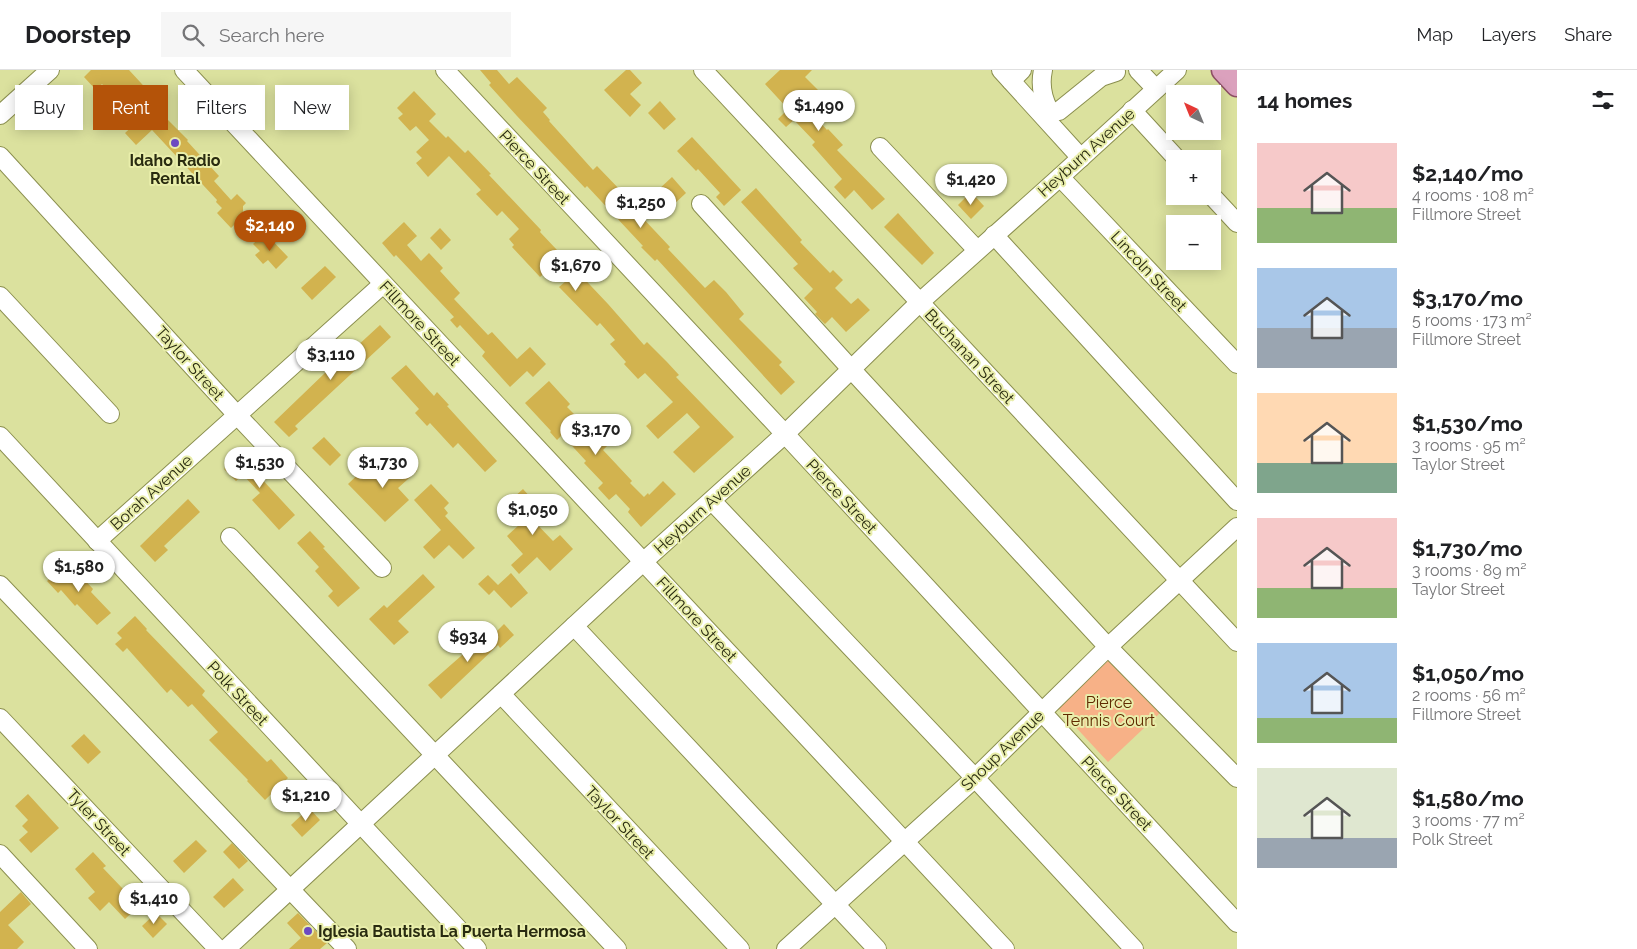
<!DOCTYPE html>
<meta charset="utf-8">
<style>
body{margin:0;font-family:Raleway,sans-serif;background:#f6f6f6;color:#202124;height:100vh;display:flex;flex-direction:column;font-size:19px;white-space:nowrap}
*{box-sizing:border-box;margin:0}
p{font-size:16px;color:#757577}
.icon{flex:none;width:28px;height:28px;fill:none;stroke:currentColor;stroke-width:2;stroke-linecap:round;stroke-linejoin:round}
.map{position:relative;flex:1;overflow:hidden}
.drawer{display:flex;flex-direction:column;background:#fff;width:400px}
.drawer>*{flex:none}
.top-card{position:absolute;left:15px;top:15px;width:475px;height:45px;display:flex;gap:10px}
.needle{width:32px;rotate:317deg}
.controls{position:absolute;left:1166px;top:15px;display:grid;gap:10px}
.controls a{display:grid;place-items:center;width:55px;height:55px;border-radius:0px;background:#fff;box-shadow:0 2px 12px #0003;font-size:25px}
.price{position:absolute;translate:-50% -42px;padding:0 11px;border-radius:18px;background:#fff;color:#222;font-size:16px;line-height:32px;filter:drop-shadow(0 1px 2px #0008)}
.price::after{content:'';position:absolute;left:50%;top:30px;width:15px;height:11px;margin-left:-8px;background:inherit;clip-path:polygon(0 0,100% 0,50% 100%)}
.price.current{background:#b45309;color:#fff}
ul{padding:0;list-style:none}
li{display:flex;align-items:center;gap:15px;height:125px;padding:0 20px}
li span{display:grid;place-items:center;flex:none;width:140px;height:100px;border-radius:0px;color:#555}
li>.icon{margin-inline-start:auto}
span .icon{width:60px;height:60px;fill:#fffc;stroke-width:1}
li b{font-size:21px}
h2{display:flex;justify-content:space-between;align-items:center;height:60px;padding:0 20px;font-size:21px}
.pill{padding:0 18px;border-radius:0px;background:#fff;box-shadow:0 2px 12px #0003;font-size:18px;line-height:45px}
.pill.current{background:#b45309;color:#fff}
header{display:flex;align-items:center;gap:30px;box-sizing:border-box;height:70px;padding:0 25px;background:#fff;border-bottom:1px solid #e0e0e0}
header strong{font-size:24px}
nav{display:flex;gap:28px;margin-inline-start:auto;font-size:18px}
.search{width:350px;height:45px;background:#f6f6f6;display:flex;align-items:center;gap:12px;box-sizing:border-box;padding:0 18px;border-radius:0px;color:#757577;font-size:19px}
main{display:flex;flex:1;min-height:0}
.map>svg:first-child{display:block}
</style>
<header>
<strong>Doorstep</strong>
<div class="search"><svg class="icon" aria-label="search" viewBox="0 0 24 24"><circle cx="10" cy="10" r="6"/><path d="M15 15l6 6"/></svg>Search here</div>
<nav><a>Map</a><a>Layers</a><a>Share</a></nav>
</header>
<main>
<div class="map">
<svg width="1237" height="879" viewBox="0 0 1237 879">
<rect width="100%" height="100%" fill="#dbe19e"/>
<polygon fill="#f7b187" points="1110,589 1160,643 1108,692 1058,638"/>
<g fill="#d2b34f">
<polygon points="91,0 129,0 164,38 160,42 188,70 187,71 219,106 214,111 231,130 237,124 246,133 243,136 243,146 231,158 217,143 222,138 216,132 217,130 152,60 136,75 125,63 137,52 102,14 96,20 84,7"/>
<polygon points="480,0 497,0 509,14 517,7 547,38 543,42 550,50 549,51 593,100 597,96 624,124 622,126 670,177 668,179 705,218 714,210 726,222 744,244 739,249 782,292 779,295 795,312 781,325 657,189 655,191 641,177 643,176 587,116 585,118 517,46 489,15 491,13"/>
<polygon points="626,0 630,0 642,13 630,24 641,35 630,47 604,20"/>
<polygon points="780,0 812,0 805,7 823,25 808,39 827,60 828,59 843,75 837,80 885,129 872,140 854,120 845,129 834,117 842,109 812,75 815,72 794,50 786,57 778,49 788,39 765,14"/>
<polygon points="414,21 436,44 429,51 446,68 448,66 465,83 468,80 491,104 489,105 541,160 540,162 608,234 644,275 647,272 667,292 679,305 676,307 734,367 694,403 673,382 700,357 687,343 658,369 646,356 673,332 645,303 638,309 624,294 626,292 610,274 615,270 600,253 597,256 559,217 566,211 552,196 540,207 512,177 514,175 509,169 519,159 502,141 497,146 476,124 481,120 449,86 428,107 416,93 422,88 416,82 429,70 416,56 410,61 398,48 403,44 397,38"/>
<polygon points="660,31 676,49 664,60 648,43"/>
<polygon points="692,67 741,120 724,136 716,127 720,123 698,99 696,101 677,81"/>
<polygon points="672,107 686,123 672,136 658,120"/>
<polygon points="756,118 802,170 800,172 830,203 833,200 843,210 835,218 851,234 858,228 870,240 846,262 832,247 825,254 815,244 817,242 804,228 813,219 793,198 798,194 741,132"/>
<polygon points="971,122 984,136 971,149 958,135"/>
<polygon points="898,143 934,183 922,195 884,157"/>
<polygon points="404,152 417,166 407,175 421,191 429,183 443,198 440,201 460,223 454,229 488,265 492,262 517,289 530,277 546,294 533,307 527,301 510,317 482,286 485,282 460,255 457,258 450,250 454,247 396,185 394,187 382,173"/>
<polygon points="440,158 451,170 441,180 430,168"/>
<polygon points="265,163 288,187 276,199 268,190 263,194 255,185 260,181 253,174"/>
<polygon points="325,196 336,207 312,230 301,218"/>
<polygon points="380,255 391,267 295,356 298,359 289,367 274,352 353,276 355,278"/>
<polygon points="406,295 434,326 437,322 449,335 447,336 497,391 485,402 458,373 453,378 430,353 427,356 415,343 419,339 391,308"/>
<polygon points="549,311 570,334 567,337 583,353 578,357 594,375 601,368 608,375 603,380 632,411 630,413 644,427 648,423 649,425 663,411 676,424 641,457 628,442 630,439 616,424 609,430 598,418 603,413 584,393 586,391 562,365 557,370 550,362 551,361 525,333"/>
<polygon points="324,367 341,385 330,396 312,378"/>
<polygon points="246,379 264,399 258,405 295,445 279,460 252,430 260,423 243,405 236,411 224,399"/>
<polygon points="406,389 417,401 398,418 409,430 385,452 348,414 368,395 383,411"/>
<polygon points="431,414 449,433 444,438 448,443 445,446 475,478 463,489 449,475 434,489 423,477 441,460 414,430"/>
<polygon points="523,419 539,437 529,446 553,471 560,465 573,479 550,501 537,487 519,504 511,495 523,484 507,466 519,455 503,437"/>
<polygon points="188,429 200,442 164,476 168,480 155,492 140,476"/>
<polygon points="310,461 325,477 323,478 360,518 338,537 328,526 333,521 315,501 319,497 297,473"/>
<polygon points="68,492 93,519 91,522 111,543 97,555 77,534 75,536 61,520 58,523 47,511"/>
<polygon points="511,503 528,523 511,538 494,520 489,525 478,514 488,505 498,515"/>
<polygon points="423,504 435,517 398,551 409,562 394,575 369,549 384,535 387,538"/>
<polygon points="135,546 147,559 146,560 205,621 202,625 228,652 267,692 271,689 288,708 265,730 247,711 248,710 209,670 218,662 192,634 188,637 171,619 167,623 127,578 123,582 115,574 122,568 117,563"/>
<polygon points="504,554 514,565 500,578 498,575 441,629 428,615 469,579 474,584"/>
<polygon points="84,664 101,682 88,694 71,676"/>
<polygon points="28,724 59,758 31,783 19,770 28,762 22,756 28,750 15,736"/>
<polygon points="309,738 320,750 302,767 291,755"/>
<polygon points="196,770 207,781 184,803 173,791"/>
<polygon points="232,773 248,791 239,799 223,782"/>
<polygon points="93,782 106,796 103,798 123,819 121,821 137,838 125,849 109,832 100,841 88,828 95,822 75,799"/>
<polygon points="233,808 244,820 224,838 213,827"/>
<polygon points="21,822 31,834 8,855 24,872 17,879 0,879 0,842"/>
<polygon points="156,843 167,854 153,868 142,856"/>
<polygon points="298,843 327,873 320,879 289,879 301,868 287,853"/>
</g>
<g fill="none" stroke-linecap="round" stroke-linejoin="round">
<defs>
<g id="minor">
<polyline points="184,0 1005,879"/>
<polyline points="445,0 785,364 1237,853"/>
<polyline points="703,0 1237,572"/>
<polyline points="1001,0 1081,88"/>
<path d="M1043 0C1040 14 1042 27 1049 40L1054 42 1059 41 1101 7 1116 2"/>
<polyline points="1138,0 1156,19"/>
<polyline points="1011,11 1022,0"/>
<polyline points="1132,40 1177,89"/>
<polyline points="0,45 50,0"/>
<polyline points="880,77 977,180"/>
<polyline points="0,86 237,345 382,498"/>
<polyline points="1060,107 1237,294"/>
<polyline points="1212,126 1237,153"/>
<polyline points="701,134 851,299 1108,577 1237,708"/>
<polyline points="994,165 1237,431"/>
<polyline points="0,226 110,344"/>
<polyline points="0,366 477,879"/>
<polyline points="712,431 975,708 1134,879"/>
<polyline points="230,467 617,879"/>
<polyline points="97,471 383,214"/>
<polyline points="0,515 347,879"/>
<polyline points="574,556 877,879"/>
<polyline points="501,624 740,879"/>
<polyline points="0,648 218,879"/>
<polyline points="0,784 88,879"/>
<polyline points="226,879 643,492 785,364 920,232 1060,107 1177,0"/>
<polyline points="786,879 975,708 1108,577 1237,457"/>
</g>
<polyline id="major" points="1223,0 1237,15"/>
</defs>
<use href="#minor" stroke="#8b8f4f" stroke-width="20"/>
<use href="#major" stroke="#8d4f64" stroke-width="25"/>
<use href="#minor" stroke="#fff" stroke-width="18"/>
<use href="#major" stroke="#dba1bd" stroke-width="22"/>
</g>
<g fill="#6c4ac2" stroke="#e9eeab" stroke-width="2">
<circle cx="175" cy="73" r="5"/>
<circle cx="308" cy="861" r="5"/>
</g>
<g text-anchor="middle" stroke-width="4" stroke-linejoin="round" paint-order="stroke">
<g font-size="16" fill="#292b10" stroke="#e9eeab">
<text transform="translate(1086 82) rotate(-42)" y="6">Heyburn Avenue</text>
<text transform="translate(535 97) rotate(47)" y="6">Pierce Street</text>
<text transform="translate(1149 201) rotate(47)" y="6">Lincoln Street</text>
<text transform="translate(420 253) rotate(47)" y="6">Fillmore Street</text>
<text transform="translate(970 286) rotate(47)" y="6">Buchanan Street</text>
<text transform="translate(190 293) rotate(48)" y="6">Taylor Street</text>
<text transform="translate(151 422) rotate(-42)" y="6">Borah Avenue</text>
<text transform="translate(842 426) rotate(47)" y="6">Pierce Street</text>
<text transform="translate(702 439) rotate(-42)" y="6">Heyburn Avenue</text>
<text transform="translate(697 549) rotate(47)" y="6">Fillmore Street</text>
<text transform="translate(238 623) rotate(47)" y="6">Polk Street</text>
<text transform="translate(1002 680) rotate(-44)" y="6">Shoup Avenue</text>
<text transform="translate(1117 723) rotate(47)" y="6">Pierce Street</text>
<text transform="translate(99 752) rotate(47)" y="6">Tyler Street</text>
<text transform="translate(620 752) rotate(47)" y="6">Taylor Street</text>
</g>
<g font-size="16" font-weight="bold" fill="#292b10" stroke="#e9eeab">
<text x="175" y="96">Idaho Radio<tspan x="175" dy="18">Rental</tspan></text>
<text x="318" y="867" text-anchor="start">Iglesia Bautista La Puerta Hermosa</text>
</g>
<g font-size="16" fill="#5f2a00" stroke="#e9eeab">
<text x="1109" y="638">Pierce<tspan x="1109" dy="18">Tennis Court</tspan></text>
</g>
</g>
</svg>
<div class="controls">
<a><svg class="needle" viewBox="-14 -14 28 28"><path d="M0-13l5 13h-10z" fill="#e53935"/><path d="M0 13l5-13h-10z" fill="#757577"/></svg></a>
<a>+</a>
<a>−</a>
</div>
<b class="price" style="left:819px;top:62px">$1,490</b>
<b class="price" style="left:971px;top:136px">$1,420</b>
<b class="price" style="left:641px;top:159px">$1,250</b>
<b class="price current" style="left:270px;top:182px">$2,140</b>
<b class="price" style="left:576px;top:222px">$1,670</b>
<b class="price" style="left:331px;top:311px">$3,110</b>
<b class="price" style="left:596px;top:386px">$3,170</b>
<b class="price" style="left:260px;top:419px">$1,530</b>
<b class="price" style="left:383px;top:419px">$1,730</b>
<b class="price" style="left:533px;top:466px">$1,050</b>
<b class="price" style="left:79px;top:523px">$1,580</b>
<b class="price" style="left:468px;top:593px">$934</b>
<b class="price" style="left:306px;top:752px">$1,210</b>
<b class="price" style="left:154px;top:855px">$1,410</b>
<div class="top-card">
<a class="pill">Buy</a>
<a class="pill current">Rent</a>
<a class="pill">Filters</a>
<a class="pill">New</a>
</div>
</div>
<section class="drawer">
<h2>14 homes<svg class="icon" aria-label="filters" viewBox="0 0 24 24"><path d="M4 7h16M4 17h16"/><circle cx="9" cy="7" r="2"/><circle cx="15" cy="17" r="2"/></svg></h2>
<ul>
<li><span style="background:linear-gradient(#f6c9c9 65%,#8fb573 0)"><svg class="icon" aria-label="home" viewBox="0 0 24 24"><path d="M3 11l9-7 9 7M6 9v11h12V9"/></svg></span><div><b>$2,140/mo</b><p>4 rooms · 108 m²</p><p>Fillmore Street</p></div></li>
<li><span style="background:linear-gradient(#a9c7e8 60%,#9aa5b1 0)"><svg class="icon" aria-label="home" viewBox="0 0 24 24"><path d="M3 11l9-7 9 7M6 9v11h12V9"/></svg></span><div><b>$3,170/mo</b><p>5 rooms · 173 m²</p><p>Fillmore Street</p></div></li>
<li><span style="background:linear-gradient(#ffd9b3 70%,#7fa58c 0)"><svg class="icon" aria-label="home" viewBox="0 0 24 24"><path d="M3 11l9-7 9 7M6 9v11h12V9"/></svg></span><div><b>$1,530/mo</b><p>3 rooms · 95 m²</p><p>Taylor Street</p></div></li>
<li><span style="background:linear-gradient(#f6c9c9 70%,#8fb573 0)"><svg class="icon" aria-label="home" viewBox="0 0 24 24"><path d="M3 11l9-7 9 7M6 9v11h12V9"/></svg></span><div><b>$1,730/mo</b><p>3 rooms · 89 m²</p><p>Taylor Street</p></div></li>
<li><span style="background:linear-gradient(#a9c7e8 75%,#8fb573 0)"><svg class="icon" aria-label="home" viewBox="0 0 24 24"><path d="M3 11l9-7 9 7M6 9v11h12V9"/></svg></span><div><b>$1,050/mo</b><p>2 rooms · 56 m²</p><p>Fillmore Street</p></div></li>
<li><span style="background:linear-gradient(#dfe7d0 70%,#9aa5b1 0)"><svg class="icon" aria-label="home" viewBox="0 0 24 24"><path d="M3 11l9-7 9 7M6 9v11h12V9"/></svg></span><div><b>$1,580/mo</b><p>3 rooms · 77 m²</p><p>Polk Street</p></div></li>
</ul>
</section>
</main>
